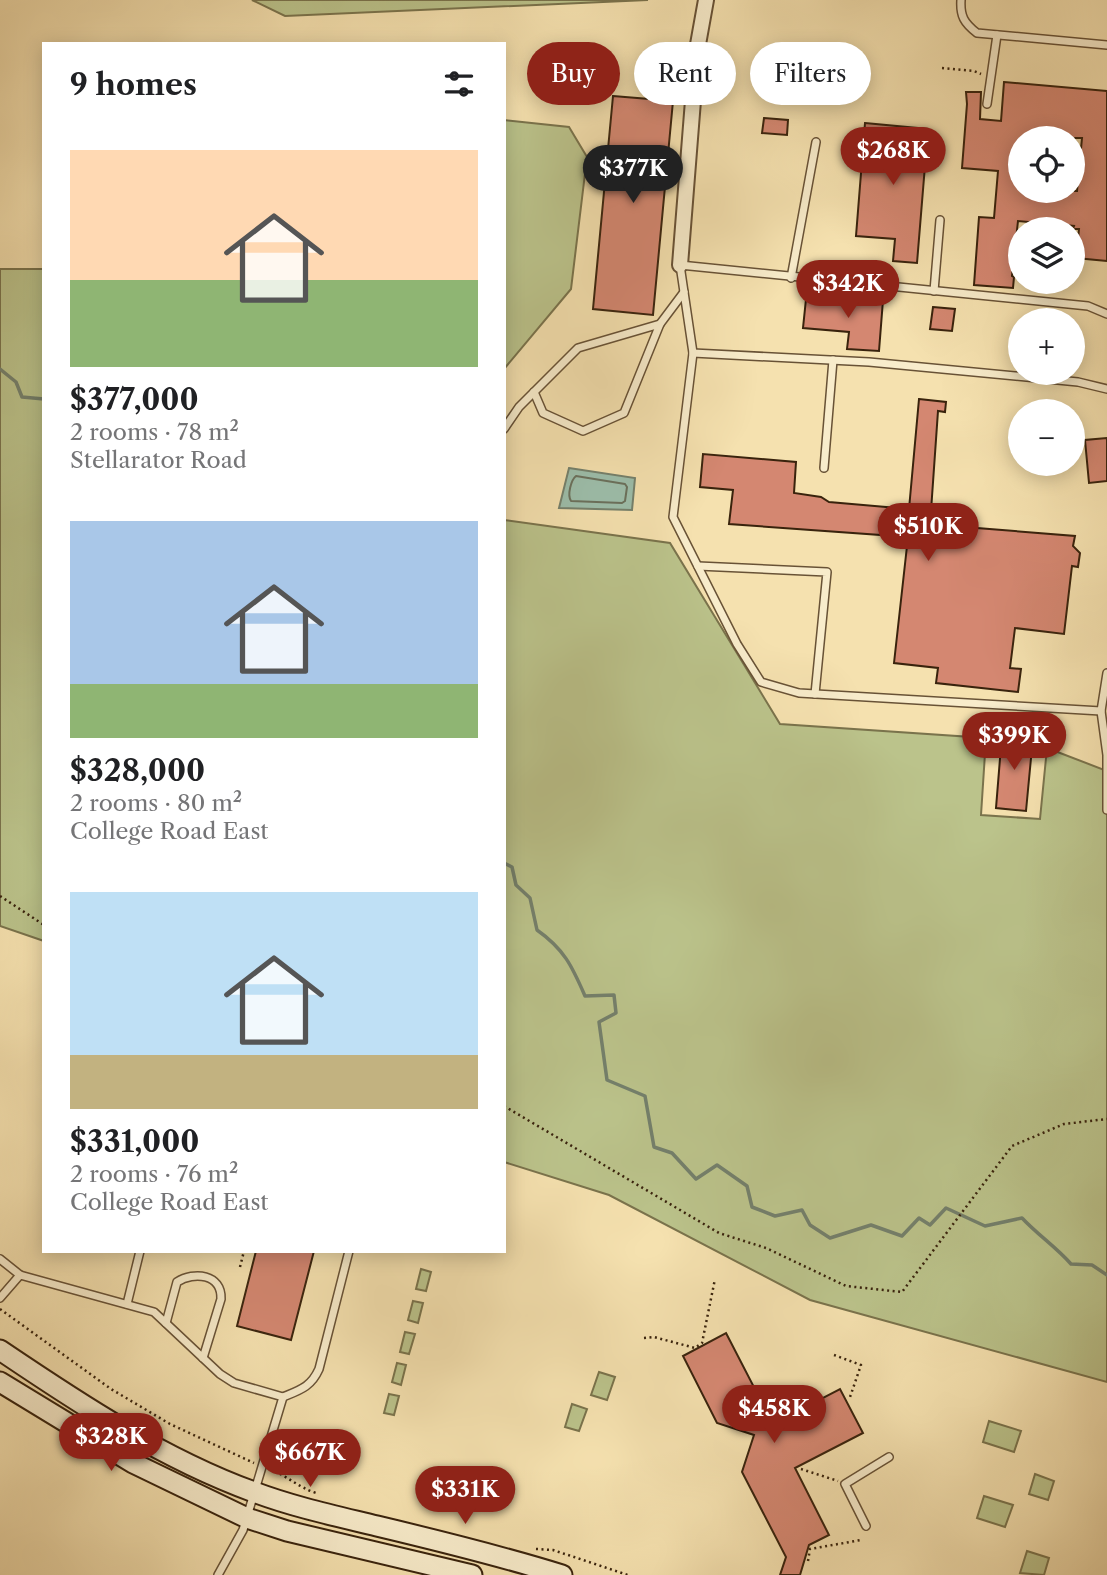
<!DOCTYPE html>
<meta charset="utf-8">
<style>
body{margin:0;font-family:"Libre Caslon Text",serif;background:#f6f6f6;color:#202124;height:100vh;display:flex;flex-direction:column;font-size:26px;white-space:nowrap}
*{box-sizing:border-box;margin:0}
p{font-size:23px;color:#757577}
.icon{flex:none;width:38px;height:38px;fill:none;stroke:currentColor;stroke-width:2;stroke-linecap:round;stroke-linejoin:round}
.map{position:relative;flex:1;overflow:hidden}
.details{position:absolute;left:42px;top:42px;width:464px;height:1211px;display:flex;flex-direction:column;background:#fff;border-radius:0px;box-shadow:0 4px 18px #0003}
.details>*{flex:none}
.hud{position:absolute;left:527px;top:42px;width:474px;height:63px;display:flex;gap:14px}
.controls{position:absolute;left:1008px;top:126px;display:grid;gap:14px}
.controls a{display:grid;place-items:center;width:77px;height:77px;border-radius:50%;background:#fff;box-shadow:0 4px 18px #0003;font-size:35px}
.price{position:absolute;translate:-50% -60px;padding:0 16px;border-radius:24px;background:#8f2418;color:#fff;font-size:23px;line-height:46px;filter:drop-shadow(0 2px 4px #0008)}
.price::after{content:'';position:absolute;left:50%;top:42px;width:21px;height:16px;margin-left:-10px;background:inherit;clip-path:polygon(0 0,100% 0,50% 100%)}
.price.selected{background:#222;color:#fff}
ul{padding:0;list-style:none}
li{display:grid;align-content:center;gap:14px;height:371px;padding:0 28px}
li span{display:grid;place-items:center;height:217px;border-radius:0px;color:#555}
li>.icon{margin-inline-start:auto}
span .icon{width:126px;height:126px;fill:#fffc;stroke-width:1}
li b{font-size:30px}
h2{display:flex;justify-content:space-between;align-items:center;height:84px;padding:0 28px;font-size:30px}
.pill{padding:0 24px;border-radius:32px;background:#fff;box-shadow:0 4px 18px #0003;font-size:24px;line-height:63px}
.pill.selected{background:#8f2418;color:#fff}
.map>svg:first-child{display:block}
</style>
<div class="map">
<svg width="1107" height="1575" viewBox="0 0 1107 1575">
<rect width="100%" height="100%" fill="#f5e1af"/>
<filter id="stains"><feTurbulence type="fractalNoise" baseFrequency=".00286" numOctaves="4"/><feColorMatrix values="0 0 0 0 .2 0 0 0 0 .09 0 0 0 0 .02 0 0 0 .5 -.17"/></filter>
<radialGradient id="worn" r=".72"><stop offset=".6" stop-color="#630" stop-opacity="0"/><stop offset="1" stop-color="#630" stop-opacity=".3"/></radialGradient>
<g fill="#bbc38b" stroke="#7a734c" stroke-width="2">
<polygon points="252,0 648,0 285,16"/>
<polygon points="504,120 569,127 587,157 571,289 504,369"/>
<polygon points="0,269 44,269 44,941 0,926"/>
<polygon points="504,520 670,543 780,724 986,738 981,815 1040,819 1047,748 1107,771 1107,1382 810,1300 609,1195 504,1162"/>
<polygon points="421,1269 431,1272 426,1291 416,1289"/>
<polygon points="413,1301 423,1303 418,1323 408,1320"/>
<polygon points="405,1332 415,1334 409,1354 400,1352"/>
<polygon points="397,1363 406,1365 401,1385 392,1382"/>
<polygon points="599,1372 615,1377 607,1400 591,1395"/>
<polygon points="389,1394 399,1396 394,1415 384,1413"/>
<polygon points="572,1404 587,1409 579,1431 565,1427"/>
<polygon points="989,1421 1021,1431 1014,1452 983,1442"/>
<polygon points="1035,1474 1054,1481 1048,1500 1029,1494"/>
<polygon points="984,1496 1013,1505 1005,1527 977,1518"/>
<polygon points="1027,1551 1049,1558 1044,1575 1020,1573"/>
</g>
<polygon fill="#9cbeab" stroke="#74806c" stroke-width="2" points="569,468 635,478 632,510 559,508"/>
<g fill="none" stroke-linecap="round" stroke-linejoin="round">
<path stroke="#6a705c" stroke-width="2" d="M576 476 625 484 627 487 625 501 622 503 571 501C567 495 571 480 576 476Z"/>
<g stroke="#74806c" stroke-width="3.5">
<polyline points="0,369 16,382 22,397 44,399"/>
<path d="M504 863 512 867 516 885 530 898 537 930C564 949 572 966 585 996L614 995 616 1013 599 1022 607 1080 645 1096 654 1147 672 1153 696 1179 717 1165 747 1186 752 1207 775 1216 802 1210 810 1225 830 1238 871 1225 902 1236 919 1218 930 1225 946 1208 985 1226 1022 1218C1038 1235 1056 1247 1071 1264L1092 1265 1107 1275"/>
</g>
</g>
<g fill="#d48771" stroke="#39230d" stroke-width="2" fill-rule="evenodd">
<path d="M1004 82 1107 91V261L1076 258 1079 229H1073L1074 226 1018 221 1012 276 1014 277 1013 288 974 285 979 217 994 218 998 171 962 168 967 104 966 92H981L980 119 1001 121ZM1020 138H1082L1077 191H1020Z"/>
<polygon points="613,96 673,101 653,315 593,309"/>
<polygon points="764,118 788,120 787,135 762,133"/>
<polygon points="865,123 928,129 917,263 893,261 895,239 856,236"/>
<polygon points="851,298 883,300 879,351 847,349 849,332 803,328 806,299 851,303"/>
<polygon points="933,307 955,309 952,331 930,329"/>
<polygon points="919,399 946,402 945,412 938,411 931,511 949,507 953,512 952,526 1075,536 1073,546 1080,553 1078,567 1072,566 1064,634 1015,628 1010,668 1021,669 1018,692 936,683 938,668 894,663 908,537 729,524 733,490 700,487 703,454 796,462 794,493 821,497 829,502 909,509"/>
<polygon points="1107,438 1107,481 1089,483 1085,440"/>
<polygon points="1002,734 1033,737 1026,811 996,808"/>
<polygon points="256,1251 314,1251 291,1340 237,1326"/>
<polygon points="726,1333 773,1424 840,1389 863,1433 795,1468 829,1535 809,1545 800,1575 780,1575 786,1557 742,1472 754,1435 717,1423 683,1356"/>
</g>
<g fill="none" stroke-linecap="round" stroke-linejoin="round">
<defs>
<g id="lane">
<path d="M961 0C960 16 964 23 977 33L1107 45"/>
<polyline points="987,104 997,35"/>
<polyline points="791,278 816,142"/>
<polyline points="934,291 940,220"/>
<polyline points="1107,314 1088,306 680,265 693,353 673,517 737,644 761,682 799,693 1101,711 1107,673"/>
<polyline points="693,353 869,362 1078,382 1107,389"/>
<polyline points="534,392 543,413 583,431 624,413 660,324"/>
<polyline points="504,429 519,407 578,348 660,324 684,292"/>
<polyline points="824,468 833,360"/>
<polyline points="698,566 827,572 815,694"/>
<polyline points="1101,711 1107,755 1107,810"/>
<polyline points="0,1259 20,1275"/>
<polyline points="0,1298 20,1275 154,1312 220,1374 234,1383 283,1397 243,1530 218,1575"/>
<polyline points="127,1304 140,1251"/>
<path d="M166 1323 177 1282C194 1271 222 1274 221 1299L203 1358"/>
<path d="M283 1397C300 1390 311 1387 319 1369L349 1251"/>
<polyline points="866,1526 845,1484 889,1457"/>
</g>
<polyline id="street" points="680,265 697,50 706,0"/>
<g id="secondary">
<path d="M0 1350C80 1404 163 1459 254 1492 294 1507 336 1516 377 1526 440 1541 501 1556 562 1575"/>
<polyline points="0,1382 133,1463 247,1518 287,1531 472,1575"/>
</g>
</defs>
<use href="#lane" stroke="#685236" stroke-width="10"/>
<use href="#street" stroke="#685236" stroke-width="18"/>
<use href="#secondary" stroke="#39230d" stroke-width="23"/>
<g stroke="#39230d" stroke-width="2.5" stroke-dasharray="2 3.5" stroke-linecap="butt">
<polyline points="942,68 974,71 981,74"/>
<polyline points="0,896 44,925"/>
<polyline points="504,1106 719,1233 766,1248 846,1286 902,1292 1012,1146 1064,1124 1107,1119"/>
<polyline points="240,1267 244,1251"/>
<polyline points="0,1309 111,1389 170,1424 254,1463"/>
<polyline points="644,1338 654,1337 695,1348 702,1343 715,1279"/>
<polyline points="834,1355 861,1365 849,1400"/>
<path d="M270 1469C287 1476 298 1487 316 1493"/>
<polyline points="801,1469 838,1481"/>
<polyline points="536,1549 553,1550 628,1575"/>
<polyline points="808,1561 810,1549 861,1540"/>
</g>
<use href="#lane" stroke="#f8eccb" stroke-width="7"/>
<use href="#street" stroke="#f8eccb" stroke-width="14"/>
<use href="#secondary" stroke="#f8eccb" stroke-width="19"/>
</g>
<rect width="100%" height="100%" filter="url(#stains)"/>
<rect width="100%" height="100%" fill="url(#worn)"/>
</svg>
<div class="controls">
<a><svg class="icon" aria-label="locate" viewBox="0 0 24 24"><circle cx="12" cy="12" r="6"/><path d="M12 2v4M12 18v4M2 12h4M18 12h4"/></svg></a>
<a><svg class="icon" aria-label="layers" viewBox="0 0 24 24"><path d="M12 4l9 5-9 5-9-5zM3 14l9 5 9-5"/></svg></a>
<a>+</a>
<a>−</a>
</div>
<b class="price" style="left:893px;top:187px">$268K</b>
<b class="price selected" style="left:633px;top:205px">$377K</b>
<b class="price" style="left:848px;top:320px">$342K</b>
<b class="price" style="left:928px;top:563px">$510K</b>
<b class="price" style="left:1014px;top:772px">$399K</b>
<b class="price" style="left:774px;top:1445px">$458K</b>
<b class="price" style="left:111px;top:1473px">$328K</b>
<b class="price" style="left:310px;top:1489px">$667K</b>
<b class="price" style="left:465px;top:1526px">$331K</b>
<div class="hud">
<a class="pill selected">Buy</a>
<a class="pill">Rent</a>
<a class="pill">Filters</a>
</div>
<section class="details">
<h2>9 homes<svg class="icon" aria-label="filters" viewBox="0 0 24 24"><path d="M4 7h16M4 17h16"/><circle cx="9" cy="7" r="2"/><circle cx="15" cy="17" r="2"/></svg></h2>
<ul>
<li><span style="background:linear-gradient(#ffd9b3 60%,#8fb573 0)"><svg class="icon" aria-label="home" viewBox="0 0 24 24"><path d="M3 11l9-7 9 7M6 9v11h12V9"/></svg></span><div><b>$377,000</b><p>2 rooms · 78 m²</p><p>Stellarator Road</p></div></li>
<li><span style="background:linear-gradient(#a9c7e8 75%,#8fb573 0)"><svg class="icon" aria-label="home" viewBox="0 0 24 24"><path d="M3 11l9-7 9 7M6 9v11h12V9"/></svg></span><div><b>$328,000</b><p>2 rooms · 80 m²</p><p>College Road East</p></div></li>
<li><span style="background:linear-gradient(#bfe0f5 75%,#c2b280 0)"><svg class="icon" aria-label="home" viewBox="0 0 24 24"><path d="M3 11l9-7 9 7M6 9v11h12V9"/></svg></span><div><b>$331,000</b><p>2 rooms · 76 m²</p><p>College Road East</p></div></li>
</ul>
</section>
</div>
